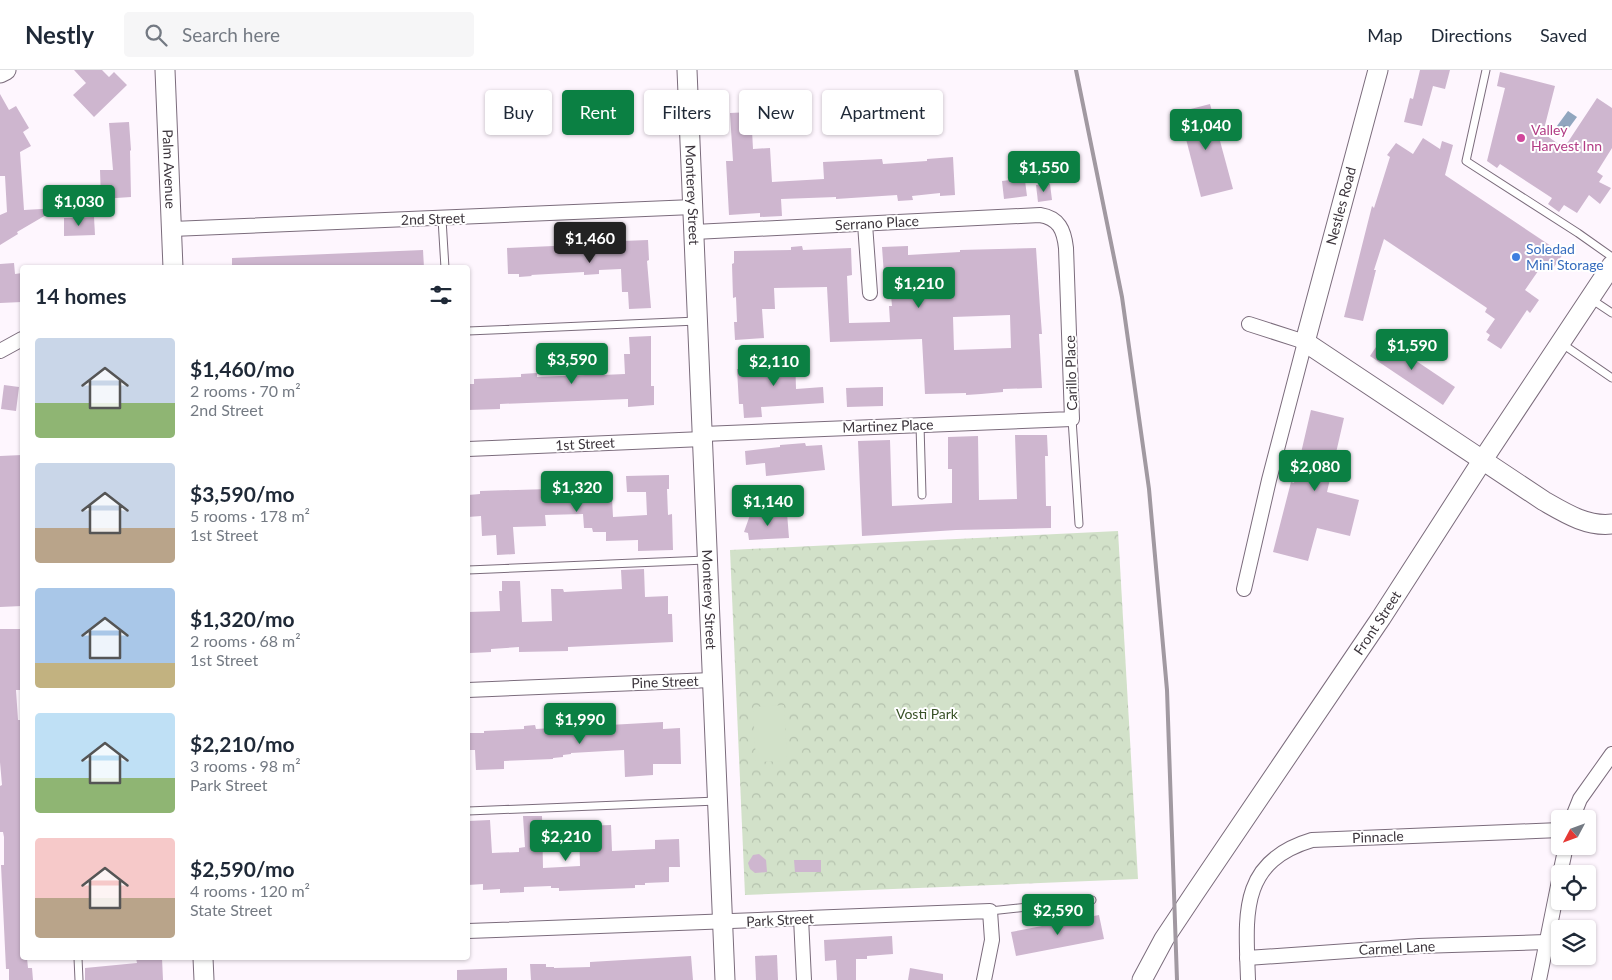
<!DOCTYPE html>
<meta charset="utf-8">
<style>
body{margin:0;font-family:Lato,sans-serif;background:#f6f6f7;color:#1f2937;height:100vh;display:flex;flex-direction:column;font-size:19px;white-space:nowrap}
*{box-sizing:border-box;margin:0}
p{font-size:16px;color:#747a83}
.icon{flex:none;width:28px;height:28px;fill:none;stroke:currentColor;stroke-width:2;stroke-linecap:round;stroke-linejoin:round}
.map{position:relative;flex:1;overflow:hidden}
.sheet{position:absolute;left:20px;top:195px;width:450px;height:695px;display:flex;flex-direction:column;background:#fff;border-radius:5px;box-shadow:0 1px 4px #0004}
.sheet>*{flex:none}
.hud{position:absolute;left:485px;top:20px;width:475px;height:45px;display:flex;gap:10px}
.needle{width:32px;rotate:229deg}
.buttons{position:absolute;left:1551px;top:740px;display:grid;gap:10px}
.buttons a{display:grid;place-items:center;width:45px;height:45px;border-radius:5px;background:#fff;box-shadow:0 1px 4px #0004;font-size:25px}
.price{position:absolute;translate:-50% -42px;padding:0 11px;border-radius:5px;background:#0b8043;color:#fff;font-size:16px;line-height:32px;filter:drop-shadow(0 1px 2px #0008)}
.price::after{content:'';position:absolute;left:50%;top:30px;width:15px;height:11px;margin-left:-8px;background:inherit;clip-path:polygon(0 0,100% 0,50% 100%)}
.price.selected{background:#222;color:#fff}
ul{padding:0;list-style:none}
li{display:flex;align-items:center;gap:15px;height:125px;padding:0 15px}
li span{display:grid;place-items:center;flex:none;width:140px;height:100px;border-radius:5px;color:#555}
li>.icon{margin-inline-start:auto}
span .icon{width:60px;height:60px;fill:#fffc;stroke-width:1}
li b{font-size:21px}
h2{display:flex;justify-content:space-between;align-items:center;height:60px;padding:0 15px;font-size:21px}
.pill{padding:0 18px;border-radius:5px;background:#fff;box-shadow:0 1px 4px #0004;font-size:18px;line-height:45px}
.pill.selected{background:#0b8043;color:#fff}
header{display:flex;align-items:center;gap:30px;box-sizing:border-box;height:70px;padding:0 25px;background:#fff;border-bottom:1px solid #e0e1e3}
header strong{font-size:24px}
nav{display:flex;gap:28px;margin-inline-start:auto;font-size:18px}
.search{width:350px;height:45px;background:#f6f6f7;display:flex;align-items:center;gap:12px;box-sizing:border-box;padding:0 18px;border-radius:5px;color:#747a83;font-size:19px}
.map>svg:first-child{display:block}
</style>
<header>
<strong>Nestly</strong>
<div class="search"><svg class="icon" aria-label="search" viewBox="0 0 24 24"><circle cx="10" cy="10" r="6"/><path d="M15 15l6 6"/></svg>Search here</div>
<nav><a>Map</a><a>Directions</a><a>Saved</a></nav>
</header>
<div class="map">
<svg width="1612" height="910" viewBox="0 0 1612 910">
<defs>
<pattern id="park-crowns" width="20" height="18" patternUnits="userSpaceOnUse" patternTransform="scale(1.25)"><rect width="20" height="18" fill="#d2e1c9"/><path d="M2 6a3 3 0 1 1 6 0M12 15a3 3 0 1 1 6 0" fill="none" stroke="#b5c2ae"/></pattern>
<pattern id="water-ripples" width="26" height="14" patternUnits="userSpaceOnUse" patternTransform="scale(1.25)"><rect width="26" height="14" fill="#91a6bf"/><path d="M2 4q2-2 4 0t4 0M15 11q2-2 4 0t4 0" fill="none" stroke="#78889c"/></pattern>
</defs>
<rect width="100%" height="100%" fill="#fef6fe"/>
<polygon fill="url(#park-crowns)" points="1118,461 1138,809 745,825 730,480"/>
<polygon fill="#d2e1c9" points="784,635 787,691 756,692 753,637"/>
<polygon fill="url(#water-ripples)" points="1568,41 1577,47 1563,66 1554,60"/>
<g fill="#ceb6cf" fill-rule="evenodd">
<polygon points="74,0 102,0 109,7 114,2 127,15 94,47 73,25 86,13"/>
<polygon points="1420,0 1450,0 1445,19 1433,16 1422,56 1404,52 1410,28 1413,29"/>
<polygon points="1500,2 1555,16 1543,63 1564,78 1597,28 1612,38 1612,78 1597,102 1603,106 1599,112 1611,118 1600,134 1589,125 1577,143 1564,135 1559,142 1548,134 1552,128 1500,94 1497,98 1487,91 1505,18 1497,16"/>
<polygon points="0,24 9,40 16,36 29,58 23,62 31,76 20,82 24,140 58,138 17,162 18,164 0,175 0,145 7,142 5,106 0,106"/>
<polygon points="1210,34 1233,119 1201,127 1179,42"/>
<polygon points="751,42 753,79 770,78 772,112 824,109 823,92 882,89 883,94 927,91 927,89 953,87 955,125 940,126 940,123 912,126 913,130 898,131 897,125 836,129 836,127 781,129 782,146 760,147 760,143 729,145 726,91 733,91 730,43"/>
<polygon points="129,52 131,80 130,81 131,127 101,129 100,100 113,100 109,53"/>
<polygon points="1423,68 1440,79 1442,71 1453,75 1445,105 1563,184 1554,197 1545,191 1525,220 1539,230 1530,243 1527,240 1501,279 1487,270 1490,265 1486,262 1495,249 1485,242 1487,238 1384,169 1374,200 1376,200 1363,251 1344,247 1372,136 1374,138 1390,87 1387,85 1396,73 1413,84"/>
<polygon points="1024,103 1027,126 1004,129 1002,111 1010,110 1010,104"/>
<polygon points="1050,114 1052,130 1038,132 1036,115"/>
<polygon points="94,147 95,165 64,166 64,148"/>
<polygon points="648,170 649,190 647,191 651,238 629,239 628,222 622,222 621,199 599,200 599,204 584,205 584,202 531,205 532,206 519,207 519,204 508,204 507,178 622,173 622,171"/>
<path d="M802 176 803 180 851 178 852 205 847 206 849 253 890 252 889 236H892L889 204 884 205 882 177 908 176V185L960 182V180L1036 178 1040 238 1042 264H1039L1042 318 1003 319V322L981 324 966 325V323L925 324 922 269 830 272 827 217 774 218 775 239H762L764 268 735 270 734 252H737L736 227 733 228 732 194 734 193V181L791 180V177ZM1010 245 1011 278 954 280 953 247Z"/>
<polygon points="423,180 424,198 232,198 232,188"/>
<polygon points="14,193 15,204 22,203 22,232 0,233 0,194"/>
<polygon points="651,266 651,316 654,316 654,335 628,337 628,329 500,334 500,339 468,340 468,314 474,314 474,309 521,307 521,304 537,303 537,307 586,305 586,300 602,299 602,305 625,304 624,284 630,284 629,267"/>
<polygon points="1382,268 1455,317 1443,335 1370,286"/>
<polygon points="795,283 796,319 823,317 824,333 761,337 762,347 744,348 743,334 739,334 737,299 775,297 775,284"/>
<polygon points="4,315 19,317 16,341 1,339"/>
<polygon points="883,317 883,336 847,337 846,318"/>
<polygon points="1311,340 1344,348 1327,422 1359,430 1350,466 1317,458 1308,491 1273,482 1291,412 1294,413"/>
<polygon points="1015,365 1047,365 1048,386 1045,386 1046,436 1051,436 1051,458 956,460 862,466 858,371 890,370 892,436 952,433 952,399 948,399 948,367 978,366 979,430 1017,429"/>
<polygon points="805,373 806,376 822,375 825,400 766,406 765,393 746,395 745,381 780,377 780,375"/>
<polygon points="22,385 22,536 0,537 0,386"/>
<polygon points="669,405 669,419 667,419 668,445 672,444 673,480 638,481 638,470 606,471 606,462 593,462 592,458 584,458 583,444 545,445 546,456 513,457 515,484 497,485 496,465 482,466 481,446 468,447 468,425 480,424 480,421 582,418 582,415 598,414 598,427 612,427 613,447 647,445 646,422 627,422 626,406"/>
<polygon points="787,443 789,468 749,470 748,463 744,462 750,445"/>
<polygon points="644,499 645,527 668,526 668,544 672,544 673,572 568,577 568,581 519,582 519,577 491,579 491,582 470,583 468,542 500,541 499,521 502,521 502,511 520,511 522,552 552,551 551,519 563,519 564,522 622,519 621,500"/>
<polygon points="0,559 22,559 22,602 20,602 20,620 16,620 18,650 20,650 20,665 22,665 22,888 27,888 28,898 32,898 33,910 9,910 9,899 6,899 1,795 4,795 4,767 3,762 0,762 0,716 2,715 0,692"/>
<polygon points="663,652 663,659 680,658 681,694 653,694 653,705 625,707 624,680 571,683 571,684 563,685 563,687 553,688 553,689 504,691 504,699 476,700 475,680 468,680 468,663 484,663 484,661 524,659 524,656 535,655 536,659 586,656 586,659 609,656 609,655"/>
<polygon points="523,746 542,746 543,798 580,796 579,756 611,755 612,781 655,779 655,770 679,769 680,797 669,797 669,812 645,813 645,815 635,815 635,818 559,821 559,818 551,818 551,816 524,817 524,822 500,823 500,819 483,820 483,814 468,815 468,751 490,750 492,783 519,782 519,778 525,777"/>
<polygon points="759,784 766,790 767,802 755,803 750,799 748,793 753,785"/>
<polygon points="794,790 821,790 821,802 795,802"/>
<polygon points="1099,845 1104,869 1016,886 1011,862"/>
<polygon points="892,866 893,884 867,886 867,889 856,889 856,910 837,910 836,890 825,891 824,870"/>
<polygon points="777,885 778,910 756,910 755,886"/>
<polygon points="691,886 693,910 531,910 530,894 546,894 546,897 554,897 554,898 590,897 590,892"/>
<polygon points="136,888 162,888 163,910 85,910 85,898 137,893"/>
<polygon points="507,898 507,910 457,910 457,900"/>
<polygon points="910,898 943,904 943,910 908,910"/>
</g>
<g fill="none" stroke-linecap="round" stroke-linejoin="round">
<defs>
<g id="lane">
<polyline points="1486,0 1466,91 1578,163 1612,187"/>
<polyline points="442,149 445,198"/>
<polyline points="1591,229 1612,243"/>
<polyline points="468,261 697,251"/>
<polyline points="1561,273 1612,308"/>
<polyline points="1072,349 1079,454"/>
<polyline points="920,355 922,425"/>
<polyline points="468,500 706,490"/>
<polyline points="468,741 717,731"/>
<polyline points="990,841 1092,830"/>
<polyline points="78,888 79,910"/>
</g>
<g id="street">
<polyline points="865,154 870,223"/>
<polyline points="172,159 693,137"/>
<path d="M694 162 1040 145C1059 148 1064 160 1066 178L1072 349 703 364"/>
<polyline points="0,281 22,269"/>
<polyline points="468,379 703,369"/>
<polyline points="1244,519 1269,410 1305,272 1249,254"/>
<polyline points="468,620 712,610"/>
<polyline points="1572,749 1580,729 1612,684"/>
<polyline points="1560,804 1566,776"/>
<polyline points="801,848 804,910"/>
<polyline points="468,861 990,841 992,870 984,910"/>
<polyline points="1247,888 1419,876 1546,872"/>
<path d="M1248 910C1246 846 1238 792 1312 770L1560 760"/>
<polyline points="1539,910 1560,806"/>
</g>
<g id="secondary">
<path id="s1" d="M165 0 173 198"/>
<path id="s2" d="M687 0 725 910"/>
<path d="M1378 0 1305 272 1544 431C1565 443 1587 457 1612 454"/>
<polyline points="0,3 6,0"/>
<polyline points="203,888 204,910"/>
<path id="s3" d="M1142 910 1164 869 1194 824 1381 548 1482 391 1612 195"/>
</g>
</defs>
<use href="#lane" stroke="#7b6c7c" stroke-width="9"/>
<use href="#street" stroke="#7b6c7c" stroke-width="16"/>
<use href="#secondary" stroke="#7b6c7c" stroke-width="21"/>
<use href="#lane" stroke="#fff" stroke-width="7"/>
<use href="#street" stroke="#fff" stroke-width="14"/>
<use href="#secondary" stroke="#fff" stroke-width="19"/>
<polyline stroke="#a199a1" stroke-width="4" points="1076,0 1122,227 1149,419 1167,620 1177,910"/>
</g>
<circle fill="#d1479c" stroke="#fff" stroke-width="2" cx="1521" cy="68" r="5"/>
<circle fill="#3f7fe0" stroke="#fff" stroke-width="2" cx="1516" cy="187" r="5"/>
<g text-anchor="middle" stroke-width="4" stroke-linejoin="round" paint-order="stroke">
<g font-size="14" fill="#b23c85" stroke="#fff" text-anchor="start">
<text x="1531" y="65">Valley<tspan x="1531" dy="16">Harvest Inn</tspan></text>
</g>
<g font-size="14" fill="#3c353c" stroke="#fff">
<text dy="5" stroke="none"><textPath href="#s1" startOffset="99">Palm Avenue</textPath></text>
<text dy="5" stroke="none"><textPath href="#s2" startOffset="125">Monterey Street</textPath></text>
<text transform="translate(1341 136) rotate(-75)" y="5">Nestles Road</text>
<text transform="translate(433 149) rotate(-2)" y="5">2nd Street</text>
<text transform="translate(877 153) rotate(-3)" y="5">Serrano Place</text>
<text transform="translate(1071 303) rotate(-92)" y="5">Carillo Place</text>
<text transform="translate(888 356) rotate(-2)" y="5">Martinez Place</text>
<text transform="translate(585 374) rotate(-3)" y="5">1st Street</text>
<text dy="5" stroke="none"><textPath href="#s2" startOffset="530">Monterey Street</textPath></text>
<text dy="5" stroke="none"><textPath href="#s3" startOffset="428">Front Street</textPath></text>
<text transform="translate(665 612) rotate(-2)" y="5">Pine Street</text>
<text transform="translate(1378 767) rotate(-2)" y="5">Pinnacle</text>
<text transform="translate(780 850) rotate(-3)" y="5">Park Street</text>
<text transform="translate(1397 878) rotate(-3)" y="5">Carmel Lane</text>
</g>
<g font-size="14" fill="#366cbe" stroke="#fff" text-anchor="start">
<text x="1526" y="184">Soledad<tspan x="1526" dy="16">Mini Storage</tspan></text>
</g>
<g font-size="14" fill="#395227" stroke="#fff">
<text x="927" y="649">Vosti Park</text>
</g>
</g>
</svg>
<div class="buttons">
<a><svg class="needle" viewBox="-14 -14 28 28"><path d="M0-13l5 13h-10z" fill="#e53935"/><path d="M0 13l5-13h-10z" fill="#747a83"/></svg></a>
<a><svg class="icon" aria-label="locate" viewBox="0 0 24 24"><circle cx="12" cy="12" r="6"/><path d="M12 2v4M12 18v4M2 12h4M18 12h4"/></svg></a>
<a><svg class="icon" aria-label="layers" viewBox="0 0 24 24"><path d="M12 4l9 5-9 5-9-5zM3 14l9 5 9-5"/></svg></a>
</div>
<b class="price" style="left:1206px;top:81px">$1,040</b>
<b class="price" style="left:1044px;top:123px">$1,550</b>
<b class="price" style="left:79px;top:157px">$1,030</b>
<b class="price selected" style="left:590px;top:194px">$1,460</b>
<b class="price" style="left:919px;top:239px">$1,210</b>
<b class="price" style="left:1412px;top:301px">$1,590</b>
<b class="price" style="left:572px;top:315px">$3,590</b>
<b class="price" style="left:774px;top:317px">$2,110</b>
<b class="price" style="left:1315px;top:422px">$2,080</b>
<b class="price" style="left:577px;top:443px">$1,320</b>
<b class="price" style="left:768px;top:457px">$1,140</b>
<b class="price" style="left:580px;top:675px">$1,990</b>
<b class="price" style="left:566px;top:792px">$2,210</b>
<b class="price" style="left:1058px;top:866px">$2,590</b>
<div class="hud">
<a class="pill">Buy</a>
<a class="pill selected">Rent</a>
<a class="pill">Filters</a>
<a class="pill">New</a>
<a class="pill">Apartment</a>
</div>
<section class="sheet">
<h2>14 homes<svg class="icon" aria-label="filters" viewBox="0 0 24 24"><path d="M4 7h16M4 17h16"/><circle cx="9" cy="7" r="2"/><circle cx="15" cy="17" r="2"/></svg></h2>
<ul>
<li><span style="background:linear-gradient(#c9d6e8 65%,#8fb573 0)"><svg class="icon" aria-label="home" viewBox="0 0 24 24"><path d="M3 11l9-7 9 7M6 9v11h12V9"/></svg></span><div><b>$1,460/mo</b><p>2 rooms · 70 m²</p><p>2nd Street</p></div></li>
<li><span style="background:linear-gradient(#c9d6e8 65%,#b9a48a 0)"><svg class="icon" aria-label="home" viewBox="0 0 24 24"><path d="M3 11l9-7 9 7M6 9v11h12V9"/></svg></span><div><b>$3,590/mo</b><p>5 rooms · 178 m²</p><p>1st Street</p></div></li>
<li><span style="background:linear-gradient(#a9c7e8 75%,#c2b280 0)"><svg class="icon" aria-label="home" viewBox="0 0 24 24"><path d="M3 11l9-7 9 7M6 9v11h12V9"/></svg></span><div><b>$1,320/mo</b><p>2 rooms · 68 m²</p><p>1st Street</p></div></li>
<li><span style="background:linear-gradient(#bfe0f5 65%,#8fb573 0)"><svg class="icon" aria-label="home" viewBox="0 0 24 24"><path d="M3 11l9-7 9 7M6 9v11h12V9"/></svg></span><div><b>$2,210/mo</b><p>3 rooms · 98 m²</p><p>Park Street</p></div></li>
<li><span style="background:linear-gradient(#f6c9c9 60%,#b9a48a 0)"><svg class="icon" aria-label="home" viewBox="0 0 24 24"><path d="M3 11l9-7 9 7M6 9v11h12V9"/></svg></span><div><b>$2,590/mo</b><p>4 rooms · 120 m²</p><p>State Street</p></div></li>
</ul>
</section>
</div>
